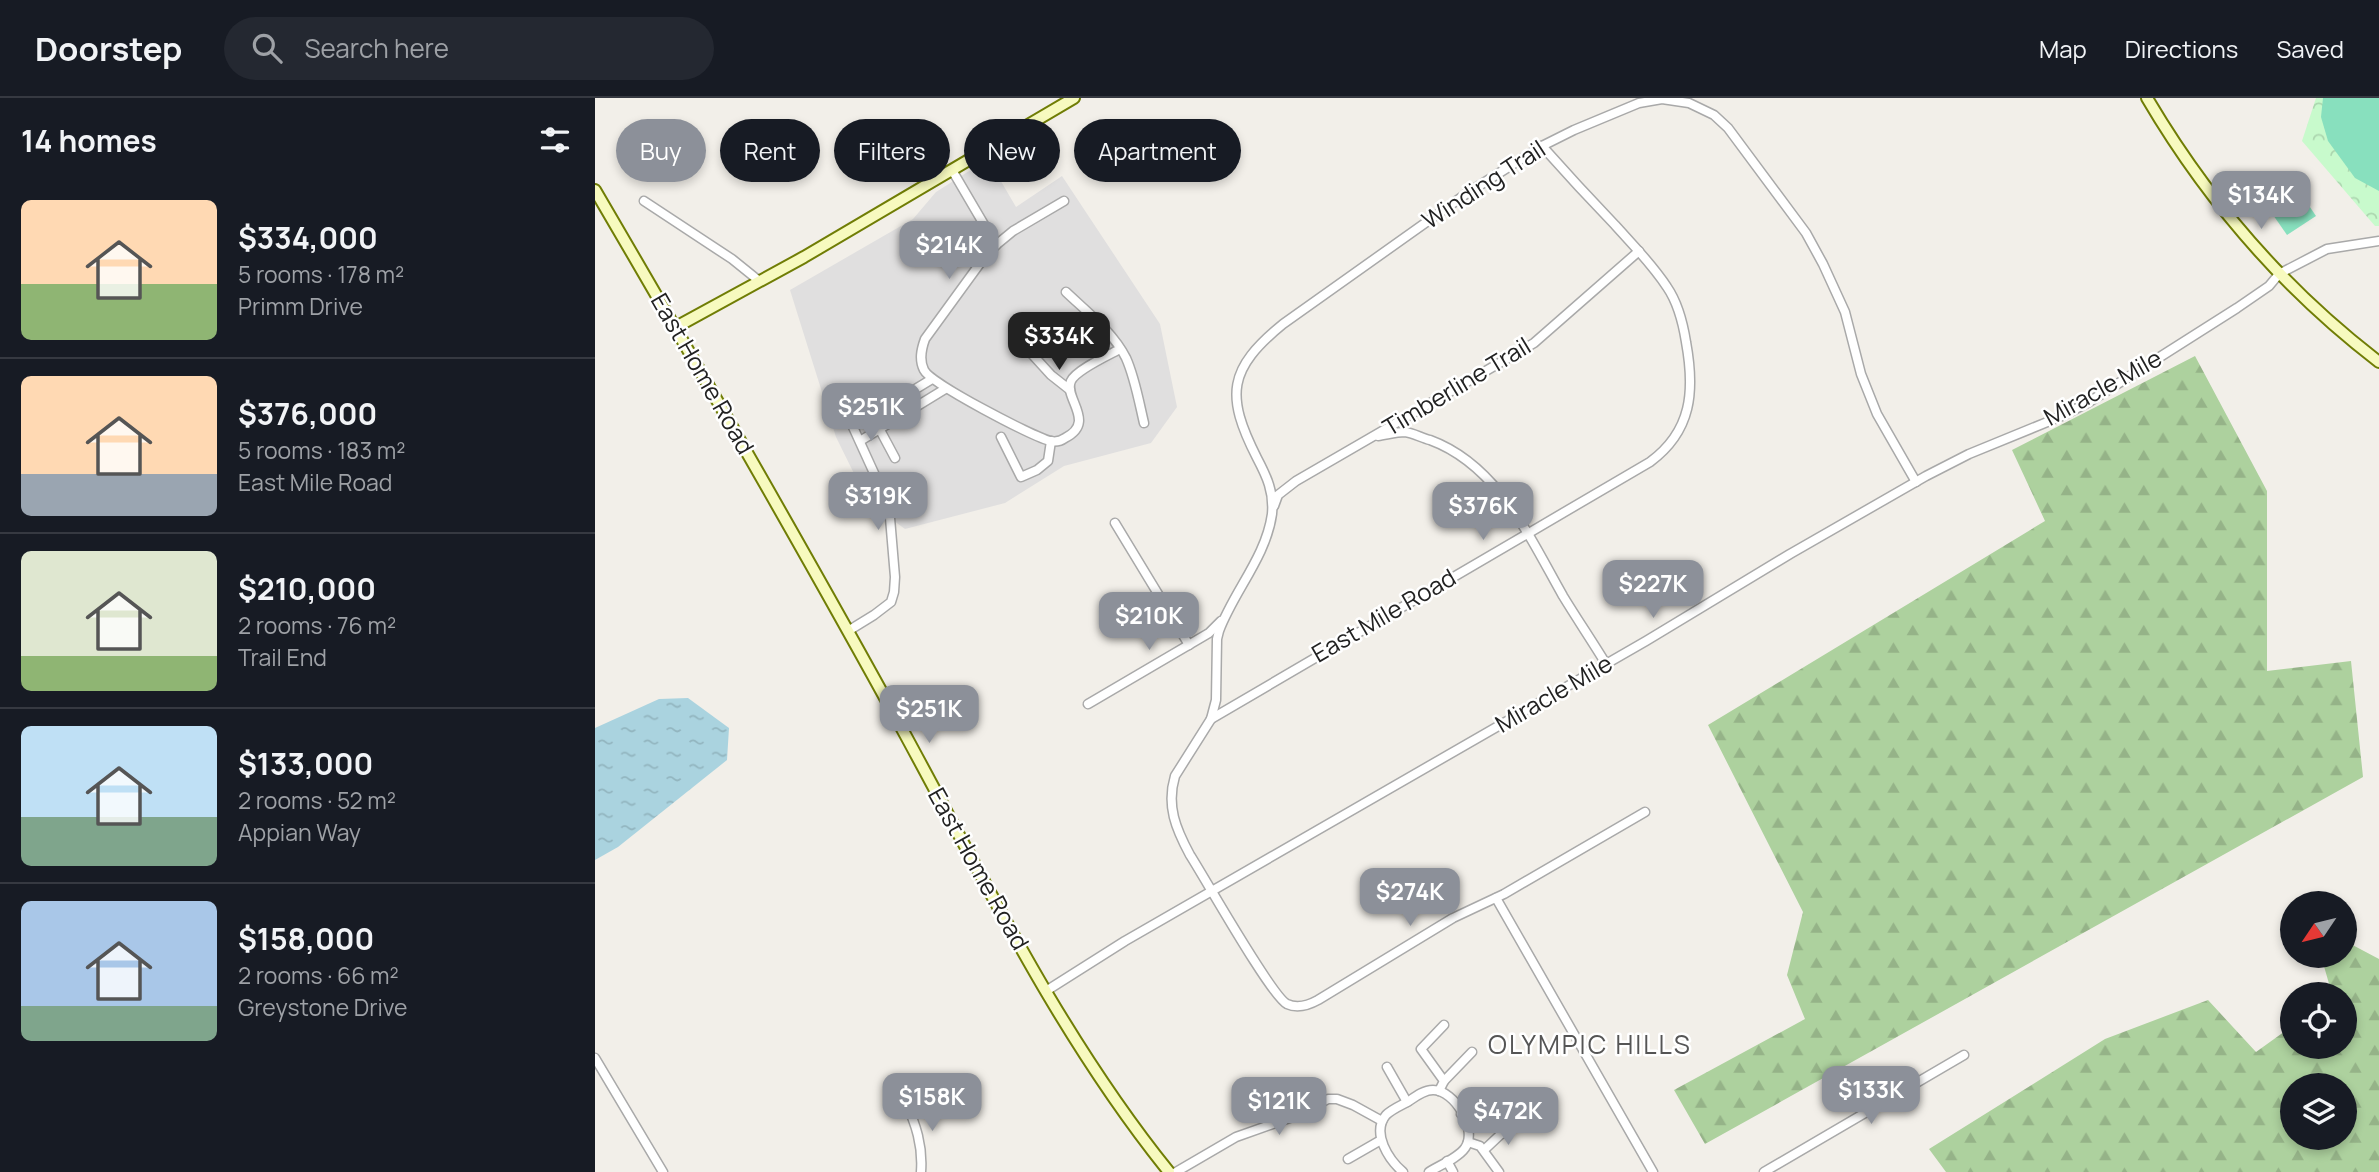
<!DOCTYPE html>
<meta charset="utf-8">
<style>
body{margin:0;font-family:Manrope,sans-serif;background:#242831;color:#f1f3f6;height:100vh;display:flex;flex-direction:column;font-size:26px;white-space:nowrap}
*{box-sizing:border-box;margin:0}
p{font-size:23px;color:#9ea1a6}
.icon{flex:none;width:38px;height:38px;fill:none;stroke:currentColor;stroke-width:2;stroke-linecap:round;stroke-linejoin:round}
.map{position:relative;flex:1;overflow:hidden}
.drawer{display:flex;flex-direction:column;background:#171b24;width:595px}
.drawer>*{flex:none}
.guide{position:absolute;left:21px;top:21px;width:665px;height:63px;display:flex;gap:14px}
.needle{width:46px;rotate:235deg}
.fabs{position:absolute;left:1685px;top:793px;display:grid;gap:14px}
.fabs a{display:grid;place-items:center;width:77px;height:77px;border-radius:50%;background:#171b24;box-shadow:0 4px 10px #0003;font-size:35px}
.price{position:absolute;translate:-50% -60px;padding:0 16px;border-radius:14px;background:#8c9099;color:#fff;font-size:23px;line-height:46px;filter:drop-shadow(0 2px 4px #0008)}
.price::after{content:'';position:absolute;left:50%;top:42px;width:21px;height:16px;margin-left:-10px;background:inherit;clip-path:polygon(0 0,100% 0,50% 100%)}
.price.active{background:#222;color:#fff}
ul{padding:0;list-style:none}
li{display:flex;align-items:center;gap:21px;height:175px;padding:0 21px}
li+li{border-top:2px solid #363941}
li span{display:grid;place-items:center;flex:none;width:196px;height:140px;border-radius:10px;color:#555}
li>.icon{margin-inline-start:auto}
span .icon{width:84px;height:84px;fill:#fffc;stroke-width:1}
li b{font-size:30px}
h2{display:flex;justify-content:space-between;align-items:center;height:84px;padding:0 21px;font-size:30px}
.chip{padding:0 24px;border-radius:32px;background:#171b24;box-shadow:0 4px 10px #0003;font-size:24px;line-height:63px}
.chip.active{background:#8c9099;color:#fff}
header{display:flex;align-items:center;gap:42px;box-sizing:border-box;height:98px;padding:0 35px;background:#171b24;border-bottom:2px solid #363941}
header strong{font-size:33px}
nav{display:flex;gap:38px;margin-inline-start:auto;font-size:24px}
.search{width:490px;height:63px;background:#242831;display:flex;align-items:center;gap:18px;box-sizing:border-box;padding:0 24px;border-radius:38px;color:#9ea1a6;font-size:26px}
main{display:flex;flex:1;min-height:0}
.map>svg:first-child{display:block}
</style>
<header>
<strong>Doorstep</strong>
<div class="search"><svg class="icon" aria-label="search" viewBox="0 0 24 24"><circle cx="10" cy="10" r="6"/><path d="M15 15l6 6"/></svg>Search here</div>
<nav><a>Map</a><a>Directions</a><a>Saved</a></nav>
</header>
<main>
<section class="drawer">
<h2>14 homes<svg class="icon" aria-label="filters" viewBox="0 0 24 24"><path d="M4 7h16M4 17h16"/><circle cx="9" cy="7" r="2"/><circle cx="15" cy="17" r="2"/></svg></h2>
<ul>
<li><span style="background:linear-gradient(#ffd9b3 60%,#8fb573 0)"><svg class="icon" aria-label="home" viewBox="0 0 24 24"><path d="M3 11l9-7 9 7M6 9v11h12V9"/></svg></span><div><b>$334,000</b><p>5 rooms · 178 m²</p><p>Primm Drive</p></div></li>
<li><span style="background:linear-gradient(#ffd9b3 70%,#9aa5b1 0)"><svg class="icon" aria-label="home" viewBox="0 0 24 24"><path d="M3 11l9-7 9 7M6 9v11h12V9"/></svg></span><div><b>$376,000</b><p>5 rooms · 183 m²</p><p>East Mile Road</p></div></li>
<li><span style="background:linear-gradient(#dfe7d0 75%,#8fb573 0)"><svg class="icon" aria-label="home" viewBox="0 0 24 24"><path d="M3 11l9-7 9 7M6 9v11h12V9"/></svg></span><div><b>$210,000</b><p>2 rooms · 76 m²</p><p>Trail End</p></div></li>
<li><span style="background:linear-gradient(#bfe0f5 65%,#7fa58c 0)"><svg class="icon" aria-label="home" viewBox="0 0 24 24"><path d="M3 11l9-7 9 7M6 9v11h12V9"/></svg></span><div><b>$133,000</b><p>2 rooms · 52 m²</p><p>Appian Way</p></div></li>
<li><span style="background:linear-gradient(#a9c7e8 75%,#7fa58c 0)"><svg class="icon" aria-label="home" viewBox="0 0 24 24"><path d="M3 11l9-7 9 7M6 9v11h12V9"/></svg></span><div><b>$158,000</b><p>2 rooms · 66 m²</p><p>Greystone Drive</p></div></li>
</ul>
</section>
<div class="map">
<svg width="1784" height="1074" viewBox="0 0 1784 1074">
<defs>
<pattern id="forest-firs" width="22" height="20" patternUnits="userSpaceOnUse" patternTransform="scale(1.75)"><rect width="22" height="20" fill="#add19e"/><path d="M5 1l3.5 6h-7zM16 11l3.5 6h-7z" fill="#95b388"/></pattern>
<pattern id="park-crowns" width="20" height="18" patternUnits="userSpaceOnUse" patternTransform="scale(1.75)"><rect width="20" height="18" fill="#c8facc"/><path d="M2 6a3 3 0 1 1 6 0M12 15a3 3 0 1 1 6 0" fill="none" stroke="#acd6af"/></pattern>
<pattern id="water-ripples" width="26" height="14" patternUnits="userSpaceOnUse" patternTransform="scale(1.75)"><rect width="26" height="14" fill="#aad3df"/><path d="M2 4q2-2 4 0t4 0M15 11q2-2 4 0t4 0" fill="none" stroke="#92b5bf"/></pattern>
</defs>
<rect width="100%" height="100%" fill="#f2efe9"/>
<polygon fill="#e0dfdf" points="393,61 421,109 467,78 565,226 582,309 556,345 469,368 410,405 310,431 273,404 241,339 195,192 318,121 341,94"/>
<g fill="url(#forest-firs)" fill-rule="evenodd">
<polygon points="1600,258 1672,393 1672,573 1756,563 1768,679 1110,1046 1079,992 1210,921 1192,877 1208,814 1113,627 1450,423 1417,352"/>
<path d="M1750 843 1784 861V1074H1351L1334 1051 1510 941 1613 902 1661 954 1697 928 1698 948H1750V896H1737L1726 858H1750ZM1750 987V1040H1698V987Z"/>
</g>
<polygon fill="url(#park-crowns)" points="1721,0 1784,0 1784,128 1780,128 1707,43"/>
<g fill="#88e0be">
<polygon points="1728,0 1784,0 1784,93 1760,80 1733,43 1726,19"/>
<polygon points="1696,81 1721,118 1692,137 1667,101"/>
</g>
<polygon fill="url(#water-ripples)" points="93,600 134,630 132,662 23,749 0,762 0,630 64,601"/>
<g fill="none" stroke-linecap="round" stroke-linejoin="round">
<defs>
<g id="street">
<path d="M947 48C971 75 995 101 1020 127 1038 147 1057 166 1072 189 1083 205 1088 225 1091 244 1100 293 1097 333 1055 364L616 621 580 678C571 708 581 731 595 757 610 780 676 898 692 906 703 911 714 907 723 902L858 820 909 796 1050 714"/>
<polyline points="357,72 401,147"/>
<polyline points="49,103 137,161 163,182"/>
<path d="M469 103 418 133 401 147 386 164 330 241C326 252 324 262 329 272 336 286 437 338 455 343 460 344 466 343 470 340 502 324 468 300 476 283 481 272 514 257 525 251"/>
<path d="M471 194C492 214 518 234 531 260 540 280 544 304 549 325"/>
<polyline points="425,243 456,277 475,292"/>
<polyline points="277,317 300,360"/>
<path d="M783 338C791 337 801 334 810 334 818 335 827 340 835 342 903 367 935 440 968 498 982 521 997 543 1011 566"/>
<polyline points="406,339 426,379 442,372 453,363 456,343"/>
<polyline points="265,343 350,291"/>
<polyline points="679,408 683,397 701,383 939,245 1044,153"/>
<polyline points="520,425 594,547"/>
<polyline points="253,533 279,517 296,504 299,494 300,479 294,408 258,329 337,281"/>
<polyline points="493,606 614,535 626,523"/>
<path d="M616 621 621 602 622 541 624 533C639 493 671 459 677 416 679 394 672 379 662 360 630 297 633 271 688 226L871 96 947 48 979 32 1044 5 1067 1 1094 5 1119 17 1133 30 1211 135 1228 166 1250 214 1266 276 1282 316 1321 384"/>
<polyline points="901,800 1058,1074"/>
<polyline points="451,893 530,843 1051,543 1195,456 1331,378 1374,356 1467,318 1494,304 1642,210 1674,188 1684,176 1732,151 1784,143"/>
<polyline points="0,960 68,1074"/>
<polyline points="792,969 812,1004"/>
<polyline points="849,983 877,954"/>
<polyline points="844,993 849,983 826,951 849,927"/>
<path d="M310 1003C321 1026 328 1048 326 1074"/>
<polyline points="866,1016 897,998"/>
<polyline points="873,1044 885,1048 904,1074"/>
<polyline points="889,1052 905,1037 924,1027"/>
<polyline points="753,1061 786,1042"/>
<polyline points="852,1063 858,1074"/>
<polyline points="581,1074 641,1039 703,1017 733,1001 742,1001 758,1007 787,1023"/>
<path d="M808 1074C794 1062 776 1035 791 1017 797 1011 807 1007 814 1003 821 998 829 992 838 992 860 992 883 1032 870 1050 863 1060 845 1067 834 1074"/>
<polyline points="1169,1074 1369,957"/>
</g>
<g id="secondary">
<path d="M1552 0C1612 102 1690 192 1784 264"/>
<path d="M0 92C104 270 207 448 306 629 389 781 465 939 574 1074"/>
<polyline points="81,229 209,159 479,0"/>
</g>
</defs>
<use href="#street" stroke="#a9a9a9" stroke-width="11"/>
<use href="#secondary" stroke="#707d05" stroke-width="14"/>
<use href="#street" stroke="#fff" stroke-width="8"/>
<use href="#secondary" stroke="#f7fabf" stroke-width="10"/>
</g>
<g text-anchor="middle" stroke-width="5" stroke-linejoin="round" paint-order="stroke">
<g font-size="24" fill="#222" stroke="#fff">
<text transform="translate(889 87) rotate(-33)" y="8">Winding Trail</text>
<text transform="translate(107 276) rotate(60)" y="8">East Home Road</text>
<text transform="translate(862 289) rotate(-31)" y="8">Timberline Trail</text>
<text transform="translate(1508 290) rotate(-29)" y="8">Miracle Mile</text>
<text transform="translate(789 518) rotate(-30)" y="8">East Mile Road</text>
<text transform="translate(959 596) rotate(-30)" y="8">Miracle Mile</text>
<text transform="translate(383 771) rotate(61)" y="8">East Home Road</text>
</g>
<g font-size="26" letter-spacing="2" fill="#555" stroke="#fff">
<text x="995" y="956">OLYMPIC HILLS</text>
</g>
</g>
</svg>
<div class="fabs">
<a><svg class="needle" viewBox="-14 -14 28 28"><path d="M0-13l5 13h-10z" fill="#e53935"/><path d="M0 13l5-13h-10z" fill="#9ea1a6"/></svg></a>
<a><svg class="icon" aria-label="locate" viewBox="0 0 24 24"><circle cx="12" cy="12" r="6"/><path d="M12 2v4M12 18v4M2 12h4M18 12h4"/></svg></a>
<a><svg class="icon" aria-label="layers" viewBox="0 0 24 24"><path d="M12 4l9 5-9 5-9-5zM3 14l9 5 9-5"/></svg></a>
</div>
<b class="price" style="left:1666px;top:133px">$134K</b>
<b class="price" style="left:354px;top:183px">$214K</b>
<b class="price active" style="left:464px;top:274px">$334K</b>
<b class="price" style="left:276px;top:345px">$251K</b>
<b class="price" style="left:283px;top:434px">$319K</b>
<b class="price" style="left:888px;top:444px">$376K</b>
<b class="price" style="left:1058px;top:522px">$227K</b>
<b class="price" style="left:554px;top:554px">$210K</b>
<b class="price" style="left:334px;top:647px">$251K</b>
<b class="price" style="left:815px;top:830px">$274K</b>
<b class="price" style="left:1276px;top:1028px">$133K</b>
<b class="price" style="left:337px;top:1035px">$158K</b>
<b class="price" style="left:684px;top:1039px">$121K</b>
<b class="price" style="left:913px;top:1049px">$472K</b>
<div class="guide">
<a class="chip active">Buy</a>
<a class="chip">Rent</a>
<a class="chip">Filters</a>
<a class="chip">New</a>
<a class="chip">Apartment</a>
</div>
</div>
</main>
